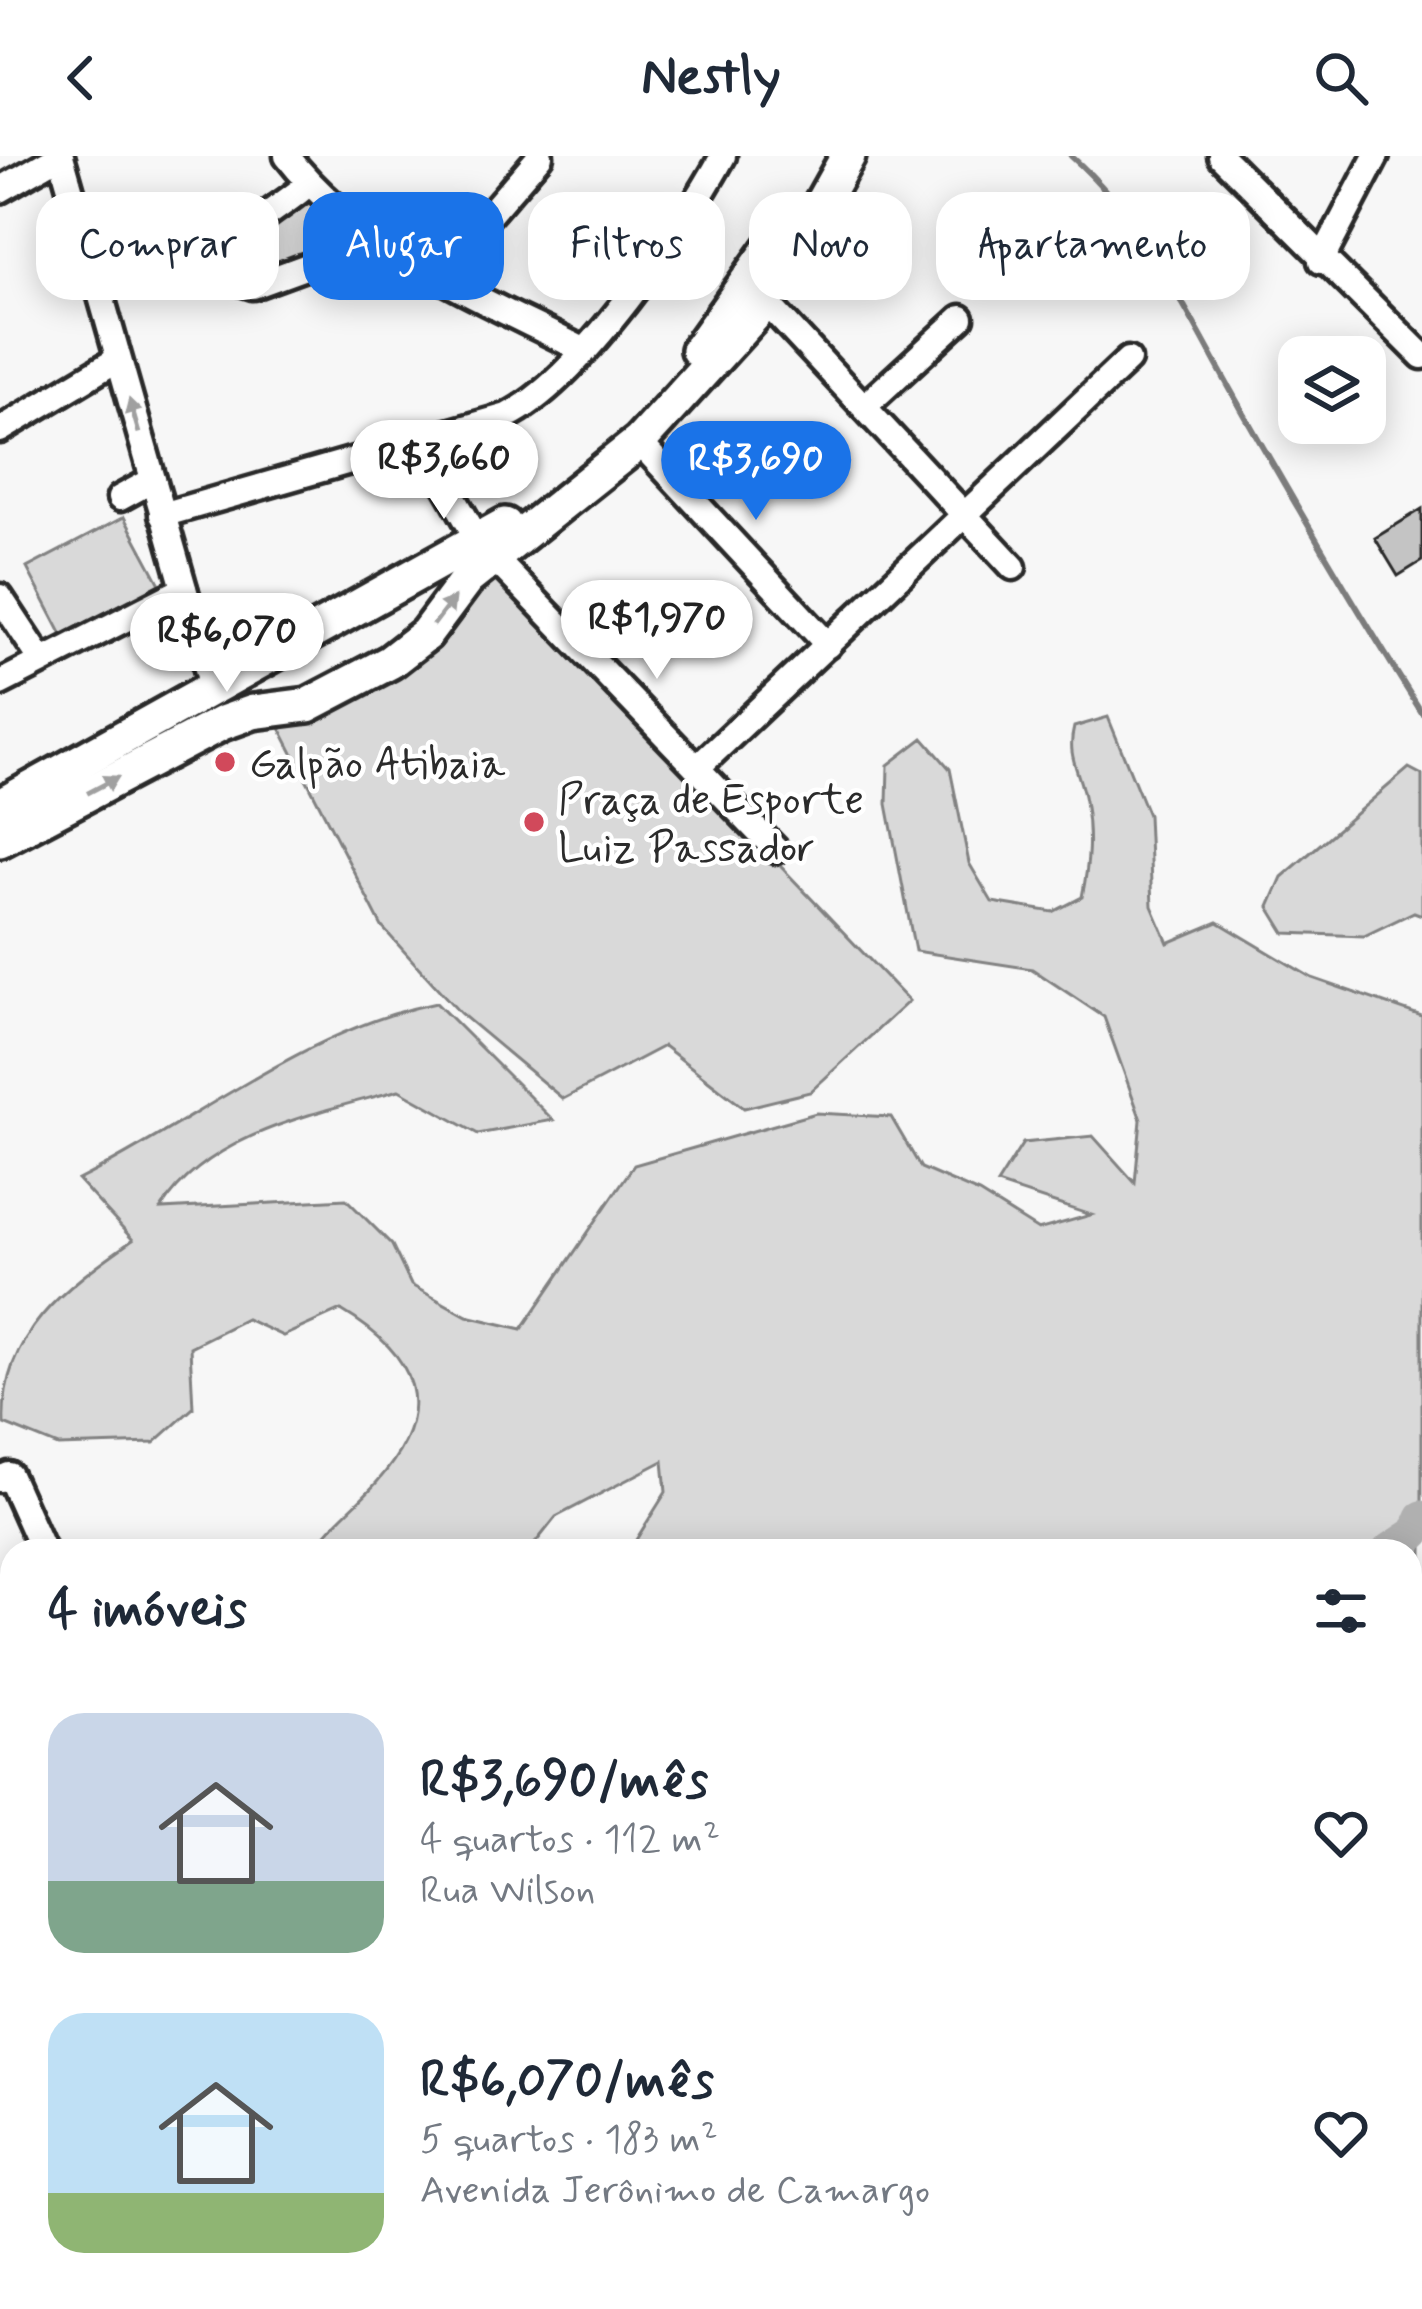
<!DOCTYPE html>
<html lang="pt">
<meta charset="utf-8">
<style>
body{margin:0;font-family:Mynerve,sans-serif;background:#f6f6f7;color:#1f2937;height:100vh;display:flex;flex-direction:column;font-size:45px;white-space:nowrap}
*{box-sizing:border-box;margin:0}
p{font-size:39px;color:#747a83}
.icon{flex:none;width:66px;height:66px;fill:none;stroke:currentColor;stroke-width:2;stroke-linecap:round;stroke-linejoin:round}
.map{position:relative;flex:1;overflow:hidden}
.details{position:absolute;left:0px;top:1383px;width:1422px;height:771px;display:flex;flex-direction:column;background:#fff;border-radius:36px 36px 0 0;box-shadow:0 6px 30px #0003}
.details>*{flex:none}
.hud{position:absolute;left:36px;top:36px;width:1350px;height:108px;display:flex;gap:24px}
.buttons{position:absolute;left:1278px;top:180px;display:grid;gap:24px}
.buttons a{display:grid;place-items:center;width:108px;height:108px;border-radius:24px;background:#fff;box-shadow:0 6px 30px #0003;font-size:60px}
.price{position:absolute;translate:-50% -102px;padding:0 27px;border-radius:42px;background:#fff;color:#222;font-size:39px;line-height:78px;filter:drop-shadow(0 3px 6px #0008)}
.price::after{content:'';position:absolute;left:50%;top:72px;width:36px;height:27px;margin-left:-18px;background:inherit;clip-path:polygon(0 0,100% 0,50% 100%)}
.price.active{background:#1a73e8;color:#fff}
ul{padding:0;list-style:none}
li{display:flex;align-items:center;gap:36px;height:300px;padding:0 48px}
li span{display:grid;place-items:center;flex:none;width:336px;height:240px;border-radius:36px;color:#555}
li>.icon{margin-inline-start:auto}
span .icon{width:144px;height:144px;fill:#fffc;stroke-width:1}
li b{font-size:51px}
h2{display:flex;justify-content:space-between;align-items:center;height:144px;padding:0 48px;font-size:51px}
.chip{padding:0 42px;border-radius:36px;background:#fff;box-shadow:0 6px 30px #0003;font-size:42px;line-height:108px}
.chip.active{background:#1a73e8;color:#fff}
header{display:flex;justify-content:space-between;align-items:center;height:156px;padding:0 48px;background:#fff;font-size:54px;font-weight:700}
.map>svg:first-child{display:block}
</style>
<header><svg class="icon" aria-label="back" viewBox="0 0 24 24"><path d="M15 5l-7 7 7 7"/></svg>Nestly<svg class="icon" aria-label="search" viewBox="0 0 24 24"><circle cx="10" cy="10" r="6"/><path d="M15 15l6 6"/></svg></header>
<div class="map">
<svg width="1422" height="2153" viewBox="0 0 1422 2153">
<rect width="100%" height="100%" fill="#f7f7f7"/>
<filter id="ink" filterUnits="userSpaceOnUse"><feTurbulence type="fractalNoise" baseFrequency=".00833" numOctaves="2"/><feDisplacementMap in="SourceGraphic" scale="24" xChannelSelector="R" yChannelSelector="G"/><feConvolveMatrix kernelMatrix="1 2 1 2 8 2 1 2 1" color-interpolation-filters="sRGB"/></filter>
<g filter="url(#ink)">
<g fill="#d9d9d9" stroke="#828282" stroke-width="3">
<polygon points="308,32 370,86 243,120 236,95"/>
<polygon points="124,361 160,428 62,479 27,412"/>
<polygon points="494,410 909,845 810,936 744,952 664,890 563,943 460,857 382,771 275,562 313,559"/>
<path d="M1108 561 1148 659 1152 750 1168 787 1218 766 1312 822 1422 860V1649L1410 1654V1395H629L666 1336 663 1305 556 1361 529 1395H314C330 1368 356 1350 377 1326 441 1253 417 1199 341 1154L283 1180 246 1163 190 1191 193 1252 154 1287 58 1290 4 1268C0 1176 69 1129 133 1084L78 1024C195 966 306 873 436 847L553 964 478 978 399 934C317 957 209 977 161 1053L346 1043 392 1089 411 1129 467 1160 522 1173 634 1009 816 957 891 961 921 1012 979 1037 1038 1074 1091 1059 997 1028 1023 987 1093 980 1135 1027 1141 964 1104 861 1032 813 915 795 887 648 888 609 923 582 950 613 969 707 992 746 1053 756 1082 741C1089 708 1091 679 1085 645 1080 615 1066 601 1074 571Z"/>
<polygon points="1409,612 1422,619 1422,759 1414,756 1364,780 1285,777 1269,751 1282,721"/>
<polygon points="12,1902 12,2142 1221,2142 1224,2153 0,2153 0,1909"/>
</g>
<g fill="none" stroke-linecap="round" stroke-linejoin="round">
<path stroke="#7b7b7b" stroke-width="6" d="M1071 0C1148 68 1189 161 1239 249 1298 353 1358 456 1422 557"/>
<g stroke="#b0b0b0" stroke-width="33">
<polyline points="1388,1395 1415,1377 1422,1361"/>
<polyline points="450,2153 453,2142"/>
</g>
</g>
<polygon fill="#c4c4c4" stroke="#2b2b2b" stroke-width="3" points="1422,353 1422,405 1398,420 1375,382"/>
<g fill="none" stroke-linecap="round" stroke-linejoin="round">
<defs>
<g id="minor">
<polyline points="61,0 213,534"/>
<path d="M287 0C362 96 477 140 583 194"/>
<polyline points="1221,0 1422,200"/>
<path d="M308 28C277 57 222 75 235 124L253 130 376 85"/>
<polyline points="0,34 59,0"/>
<polyline points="1321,105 1376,0"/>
<polyline points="437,119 540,0"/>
<polyline points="766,146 1013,411"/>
<polyline points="865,250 961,162"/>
<polyline points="0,274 118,203"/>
<polyline points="421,285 479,386"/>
<polyline points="639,286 828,489"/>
<polyline points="120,342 153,324"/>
<path d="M162 359 507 260C580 224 683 73 723 0"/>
<polyline points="494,402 776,694"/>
<polyline points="0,441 42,505"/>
<polyline points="0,527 184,433"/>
<polyline points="698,611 1128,204"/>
<polyline points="0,1323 9,1319 43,1395"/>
<polyline points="0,1569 12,1563"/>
<polyline points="0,1820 12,1815"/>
</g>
<g id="major">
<polyline points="698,194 783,75"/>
<polyline points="0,650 505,369"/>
<polyline points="0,684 222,567 253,556 308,549 390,506 426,478 467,423 639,286 766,146 848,0"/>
</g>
</defs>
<use href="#minor" stroke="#2b2b2b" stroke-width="33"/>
<use href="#major" stroke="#2b2b2b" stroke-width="42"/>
<use href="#minor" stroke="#fff" stroke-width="24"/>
<use href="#major" stroke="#fff" stroke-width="33"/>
</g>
<defs><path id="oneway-solid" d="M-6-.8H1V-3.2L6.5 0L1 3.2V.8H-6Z" transform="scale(3)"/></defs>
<g fill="#a0a0a0">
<use href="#oneway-solid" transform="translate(134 260) rotate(-106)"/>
<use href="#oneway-solid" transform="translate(444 455) rotate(-53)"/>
<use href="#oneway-solid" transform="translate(103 629) rotate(-28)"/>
</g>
</g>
<g fill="#d1495b" stroke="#fff" stroke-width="4.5">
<circle cx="225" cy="606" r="12"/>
<circle cx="534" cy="666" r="12"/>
</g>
<g text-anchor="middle" stroke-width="9" stroke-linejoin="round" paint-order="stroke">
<g font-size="42" fill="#2b2b2b" stroke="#fff" text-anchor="start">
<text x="249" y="621">Galpão Atibaia</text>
<text x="558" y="657">Praça de Esporte<tspan x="558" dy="48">Luiz Passador</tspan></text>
</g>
</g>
</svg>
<div class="buttons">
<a><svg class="icon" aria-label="layers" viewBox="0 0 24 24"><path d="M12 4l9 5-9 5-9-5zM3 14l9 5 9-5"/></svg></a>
</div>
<b class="price" style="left:444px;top:366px">R$3,660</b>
<b class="price active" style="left:756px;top:367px">R$3,690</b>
<b class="price" style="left:657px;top:526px">R$1,970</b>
<b class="price" style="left:227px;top:539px">R$6,070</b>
<div class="hud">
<a class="chip">Comprar</a>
<a class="chip active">Alugar</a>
<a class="chip">Filtros</a>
<a class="chip">Novo</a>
<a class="chip">Apartamento</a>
</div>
<section class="details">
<h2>4 imóveis<svg class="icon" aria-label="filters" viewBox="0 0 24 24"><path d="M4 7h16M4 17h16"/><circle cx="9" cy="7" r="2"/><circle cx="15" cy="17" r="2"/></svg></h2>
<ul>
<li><span style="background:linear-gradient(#c9d6e8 70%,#7fa58c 0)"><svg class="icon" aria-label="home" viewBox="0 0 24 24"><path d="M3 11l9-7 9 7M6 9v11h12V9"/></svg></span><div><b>R$3,690/mês</b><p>4 quartos · 112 m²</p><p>Rua Wilson</p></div><svg class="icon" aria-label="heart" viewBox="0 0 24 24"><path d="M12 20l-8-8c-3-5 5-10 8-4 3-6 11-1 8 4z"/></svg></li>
<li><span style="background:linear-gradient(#bfe0f5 75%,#8fb573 0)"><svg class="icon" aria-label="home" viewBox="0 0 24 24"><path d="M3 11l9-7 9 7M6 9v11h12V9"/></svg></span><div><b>R$6,070/mês</b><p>5 quartos · 183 m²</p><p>Avenida Jerônimo de Camargo</p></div><svg class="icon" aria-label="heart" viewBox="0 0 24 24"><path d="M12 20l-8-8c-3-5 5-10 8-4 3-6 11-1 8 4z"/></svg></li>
</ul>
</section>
</div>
